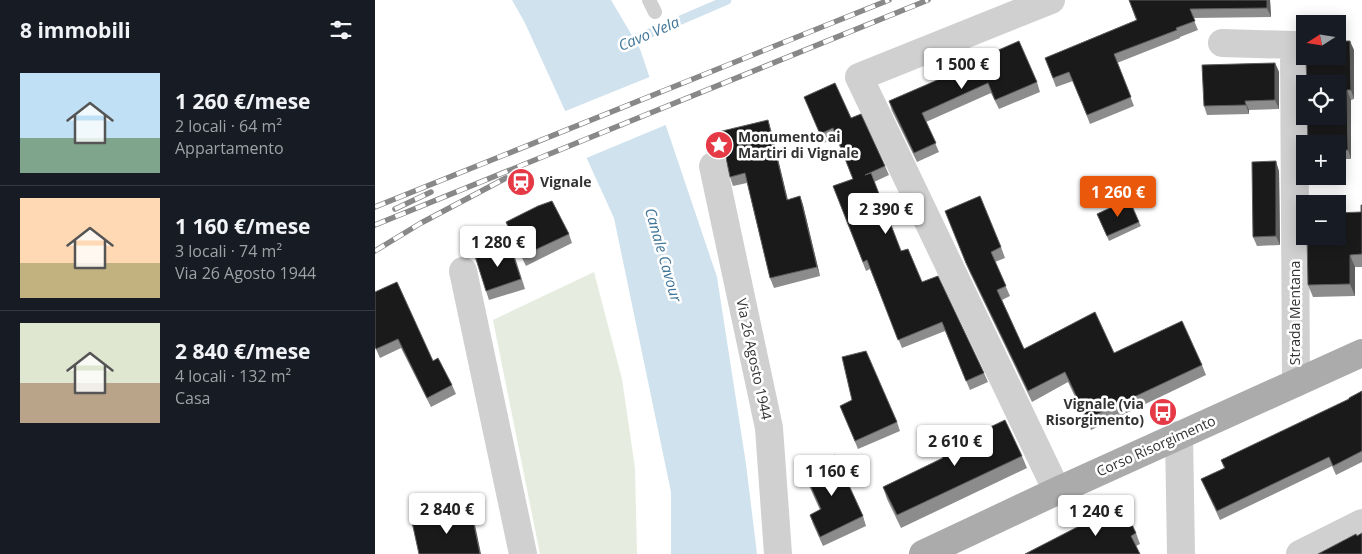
<!DOCTYPE html>
<html lang="it">
<meta charset="utf-8">
<style>
body{margin:0;font-family:"Open Sans",sans-serif;background:#20242c;color:#f1f3f6;height:100vh;display:flex;flex-direction:column;font-size:19px;white-space:nowrap}
*{box-sizing:border-box;margin:0}
p{font-size:16px;color:#9ea1a6}
.icon{flex:none;width:28px;height:28px;fill:none;stroke:currentColor;stroke-width:2;stroke-linecap:round;stroke-linejoin:round}
.map{position:relative;flex:1;overflow:hidden}
.details{display:flex;flex-direction:column;background:#171b24;width:375px}
.details>*{flex:none}
.needle{width:32px;rotate:258deg}
.buttons{position:absolute;left:921px;top:15px;display:grid;gap:10px}
.buttons a{display:grid;place-items:center;width:50px;height:50px;border-radius:0px;background:#171b24;box-shadow:0 2px 12px #0003;font-size:25px}
.price{position:absolute;translate:-50% -42px;padding:0 11px;border-radius:5px;background:#fff;color:#222;font-size:16px;line-height:32px;filter:drop-shadow(0 1px 2px #0008)}
.price::after{content:'';position:absolute;left:50%;top:30px;width:15px;height:11px;margin-left:-8px;background:inherit;clip-path:polygon(0 0,100% 0,50% 100%)}
.price.on{background:#ea580c;color:#fff}
ul{padding:0;list-style:none}
li{display:flex;align-items:center;gap:15px;height:125px;padding:0 20px}
li+li{border-top:1px solid #363941}
li span{display:grid;place-items:center;flex:none;width:140px;height:100px;border-radius:0px;color:#555}
li>.icon{margin-inline-start:auto}
span .icon{width:60px;height:60px;fill:#fffc;stroke-width:1}
li b{font-size:21px}
h2{display:flex;justify-content:space-between;align-items:center;height:60px;padding:0 20px;font-size:21px}
main{display:flex;flex:1;min-height:0}
.map>svg:first-child{display:block}
</style>
<main>
<section class="details">
<h2>8 immobili<svg class="icon" aria-label="filters" viewBox="0 0 24 24"><path d="M4 7h16M4 17h16"/><circle cx="9" cy="7" r="2"/><circle cx="15" cy="17" r="2"/></svg></h2>
<ul>
<li><span style="background:linear-gradient(#bfe0f5 65%,#7fa58c 0)"><svg class="icon" aria-label="home" viewBox="0 0 24 24"><path d="M3 11l9-7 9 7M6 9v11h12V9"/></svg></span><div><b>1 260 €/mese</b><p>2 locali · 64 m²</p><p>Appartamento</p></div></li>
<li><span style="background:linear-gradient(#ffd9b3 65%,#c2b280 0)"><svg class="icon" aria-label="home" viewBox="0 0 24 24"><path d="M3 11l9-7 9 7M6 9v11h12V9"/></svg></span><div><b>1 160 €/mese</b><p>3 locali · 74 m²</p><p>Via 26 Agosto 1944</p></div></li>
<li><span style="background:linear-gradient(#dfe7d0 60%,#b9a48a 0)"><svg class="icon" aria-label="home" viewBox="0 0 24 24"><path d="M3 11l9-7 9 7M6 9v11h12V9"/></svg></span><div><b>2 840 €/mese</b><p>4 locali · 132 m²</p><p>Casa</p></div></li>
</ul>
</section>
<div class="map">
<svg width="987" height="554" viewBox="0 0 987 554">
<rect width="100%" height="100%" fill="#fff"/>
<polygon fill="#e6ecdf" points="219,272 247,379 260,468 262,554 165,554 118,320"/>
<polygon fill="#cfe2ee" points="137,0 236,0 265,49 342,277 371,464 382,554 296,554 296,492 239,218 150,23"/>
<polygon fill="#fff" points="277,76 293,124 209,159 188,112"/>
<g fill="none" stroke-linecap="round" stroke-linejoin="round">
<polyline stroke="#cfe2ee" stroke-width="9" points="250,44 352,0"/>
<polyline stroke="#d0d0d0" stroke-width="14" points="274,0 280,12"/>
<g stroke="#d0d0d0" stroke-width="28">
<polyline points="676,0 484,77 682,491"/>
<polyline points="847,43 919,45 921,383"/>
<polyline points="338,166 394,428 403,554"/>
<polyline points="88,271 148,554"/>
<polyline points="804,435 806,554"/>
<polyline points="925,554 987,523"/>
</g>
<polyline stroke="#ababab" stroke-width="28" points="548,554 682,491 987,353"/>
<defs>
<g id="rail">
<polyline points="0,207 514,0"/>
<polyline points="20,209 56,192"/>
<polyline points="0,225 553,0"/>
<polyline points="0,251 46,223 131,178"/>
</g>
</defs>
<use href="#rail" stroke="#888" stroke-width="5.5"/>
<use href="#rail" stroke="#fff" stroke-width="4" stroke-dasharray="11" stroke-linecap="butt"/>
</g>
<g fill="#8c8c8c">
<polygon points="754,0 895,0 896,17 818,18 823,30 805,37 805,38 742,63 759,106 715,124 698,81 681,87 670,58 761,20"/>
<polygon points="979,50 979,99 976,100 976,159 962,159 962,56"/>
<polygon points="604,62 662,82 665,92 624,109 616,93 551,122 564,152 542,162 517,111 514,101"/>
<polygon points="900,63 904,72 904,109 874,110 874,114 832,115 829,106"/>
<polygon points="429,97 476,118 510,166 514,175 499,182 526,251 609,373 613,382 595,390 570,331 527,348 495,269 491,271 458,186 478,179 461,137 449,143"/>
<polygon points="396,130 413,200 425,196 428,205 445,276 399,288 395,278 372,183 358,186 355,177 351,158 350,156 344,152 341,143"/>
<polygon points="904,171 905,245 882,246 878,237"/>
<polygon points="987,205 987,267 980,267 980,296 938,297 933,285 986,212"/>
<polygon points="570,211 626,247 630,258 620,262 635,296 627,300 649,349 739,353 827,365 831,375 716,430 693,382 657,402 595,273"/>
<polygon points="722,214 764,222 766,226 734,241"/>
<polygon points="131,222 194,234 197,243 151,266 134,231"/>
<polygon points="139,254 150,289 114,300 111,291"/>
<polygon points="0,292 77,385 81,394 56,407 26,348 5,358 0,347"/>
<polygon points="987,391 987,462 961,475 957,466 845,520 830,488 826,479 849,468 846,460 974,400"/>
<polygon points="465,406 522,422 525,431 483,449"/>
<polygon points="565,451 647,456 652,468 526,528 512,499 508,487 567,458"/>
<polygon points="428,470 488,516 491,526 448,546 438,524 435,515 445,510 431,479"/>
<polygon points="761,533 765,544 761,546 650,554"/>
</g>
<g fill="#5f5f5f">
<polygon points="892,0 895,0 896,17 892,8"/>
<polygon points="975,41 979,50 979,99 976,90"/>
<polygon points="900,63 904,72 904,109 900,100"/>
<polygon points="972,90 976,100 976,159 973,150"/>
<polygon points="870,101 874,110 874,114 871,105"/>
<polygon points="393,120 396,130 415,210 412,200"/>
<polygon points="901,161 904,171 905,245 901,236"/>
<polygon points="425,196 428,205 445,276 442,267"/>
<polygon points="975,255 980,267 980,296 975,284"/>
<polygon points="96,510 99,520 106,554 105,554"/>
</g>
<g fill="#1a1a1a" stroke="#5f5f5f">
<polygon points="754,0 892,0 892,8 815,9 820,21 801,28 802,30 739,54 756,97 712,115 694,72 678,78 670,58 762,20"/>
<polygon points="644,41 662,82 620,100 613,83 547,113 561,143 539,153 514,101 604,62 603,59"/>
<polygon points="962,41 975,41 976,90 972,90 973,150 962,150 962,144 933,144 932,116 962,116 962,84 932,84 931,62 933,56 962,56"/>
<polygon points="900,63 900,100 870,101 871,105 829,106 827,65"/>
<polygon points="460,83 476,118 486,114 510,166 490,175 496,173 526,251 533,249 547,282 563,276 609,373 591,381 567,322 523,340 492,260 488,262 458,186 478,179 458,128 445,134 429,97"/>
<polygon points="393,120 412,200 425,196 442,267 395,278 370,173 355,177 350,153 347,147 341,143 339,133"/>
<polygon points="901,161 901,236 878,237 877,162"/>
<polygon points="605,196 626,247 616,252 631,286 622,290 649,349 720,312 739,353 807,321 827,365 712,419 690,372 653,391 591,263 570,211"/>
<polygon points="754,199 764,222 732,236 722,214"/>
<polygon points="177,201 194,234 147,256 131,222 163,206"/>
<polygon points="986,205 987,205 987,254 975,255 975,284 933,285 932,236 962,236 962,213 986,212"/>
<polygon points="135,245 146,279 111,291 100,256"/>
<polygon points="22,282 58,361 63,358 77,385 52,398 23,339 1,349 0,346 0,292"/>
<polygon points="491,351 522,422 480,441 465,406 477,400 467,357"/>
<polygon points="987,391 987,451 958,466 954,457 842,511 826,479 850,468 846,460 974,399 974,398"/>
<polygon points="630,420 647,456 522,515 508,487 568,458 565,451"/>
<polygon points="460,455 488,516 445,537 435,515 446,509 428,470"/>
<polygon points="747,504 761,533 756,536 765,554 650,554"/>
<polygon points="96,510 105,554 44,554 37,522"/>
<polygon points="987,533 987,554 943,554 981,534 982,536"/>
</g>
<defs>
<symbol id="sight-disc" viewBox="-11 -11 22 22"><circle r="9.5" fill="#e63946" stroke="#fff"/><path d="M0-6L1.8-2.2L6-1.7L2.9 1.2L3.7 5.4L0 3.3L-3.7 5.4L-2.9 1.2L-6-1.7L-1.8-2.2Z" fill="#fff"/></symbol>
<symbol id="station-disc" viewBox="-11 -11 22 22"><circle r="9.5" fill="#e63946" stroke="#fff"/><path d="M-3-6H3Q5-6 5-4V2Q5 4 3 4L4.5 6H3L1.5 4h-3L-3 6H-4.5L-3 4Q-5 4-5 2V-4Q-5-6-3-6ZM-3.5-4v3h7v-3ZM-3.5 1v1.5H-2V1ZM2 1v1.5H3.5V1Z" fill="#fff"/></symbol>
<symbol id="bus-disc" viewBox="-11 -11 22 22"><circle r="9.5" fill="#e63946" stroke="#fff"/><path d="M-5-6H5V4H4V6H2V4H-2V6H-4V4H-5ZM-3.5-4V0h7V-4ZM-3.5 1.2v1.5H-2V1.2ZM2 1.2v1.5H3.5V1.2Z" fill="#fff"/></symbol>
</defs>
<g fill-rule="evenodd">
<use href="#sight-disc" x="328" y="129" width="32" height="32"/>
<use href="#station-disc" x="130" y="166" width="32" height="32"/>
<use href="#bus-disc" x="772" y="396" width="32" height="32"/>
</g>
<g text-anchor="middle" stroke-width="5" stroke-linejoin="round" paint-order="stroke">
<g font-size="14" font-weight="bold" fill="#333" stroke="#fff" text-anchor="start">
<text x="363" y="142">Monumento ai<tspan x="363" dy="16">Martiri di Vignale</tspan></text>
<text x="165" y="187">Vignale</text>
<text x="769" y="409" text-anchor="end">Vignale (via<tspan x="769" dy="16">Risorgimento)</tspan></text>
</g>
<g font-size="14" fill="#333" stroke="#fff">
<text transform="translate(920 313) rotate(-90)" y="5">Strada Mentana</text>
<text transform="translate(379 359) rotate(78)" y="5">Via 26 Agosto 1944</text>
<text transform="translate(781 446) rotate(-24)" y="5">Corso Risorgimento</text>
</g>
<g font-size="15" font-style="italic" fill="#3f7597" stroke="#fff">
<text transform="translate(274 34) rotate(-23)" y="5">Cavo Vela</text>
<text transform="translate(288 255) rotate(74)" y="5">Canale Cavour</text>
</g>
</g>
</svg>
<div class="buttons">
<a><svg class="needle" viewBox="-14 -14 28 28"><path d="M0-13l5 13h-10z" fill="#e53935"/><path d="M0 13l5-13h-10z" fill="#9ea1a6"/></svg></a>
<a><svg class="icon" aria-label="locate" viewBox="0 0 24 24"><circle cx="12" cy="12" r="6"/><path d="M12 2v4M12 18v4M2 12h4M18 12h4"/></svg></a>
<a>+</a>
<a>−</a>
</div>
<b class="price" style="left:587px;top:90px">1 500 €</b>
<b class="price on" style="left:743px;top:218px">1 260 €</b>
<b class="price" style="left:511px;top:235px">2 390 €</b>
<b class="price" style="left:123px;top:268px">1 280 €</b>
<b class="price" style="left:580px;top:467px">2 610 €</b>
<b class="price" style="left:457px;top:497px">1 160 €</b>
<b class="price" style="left:72px;top:535px">2 840 €</b>
<b class="price" style="left:721px;top:537px">1 240 €</b>
</div>
</main>
